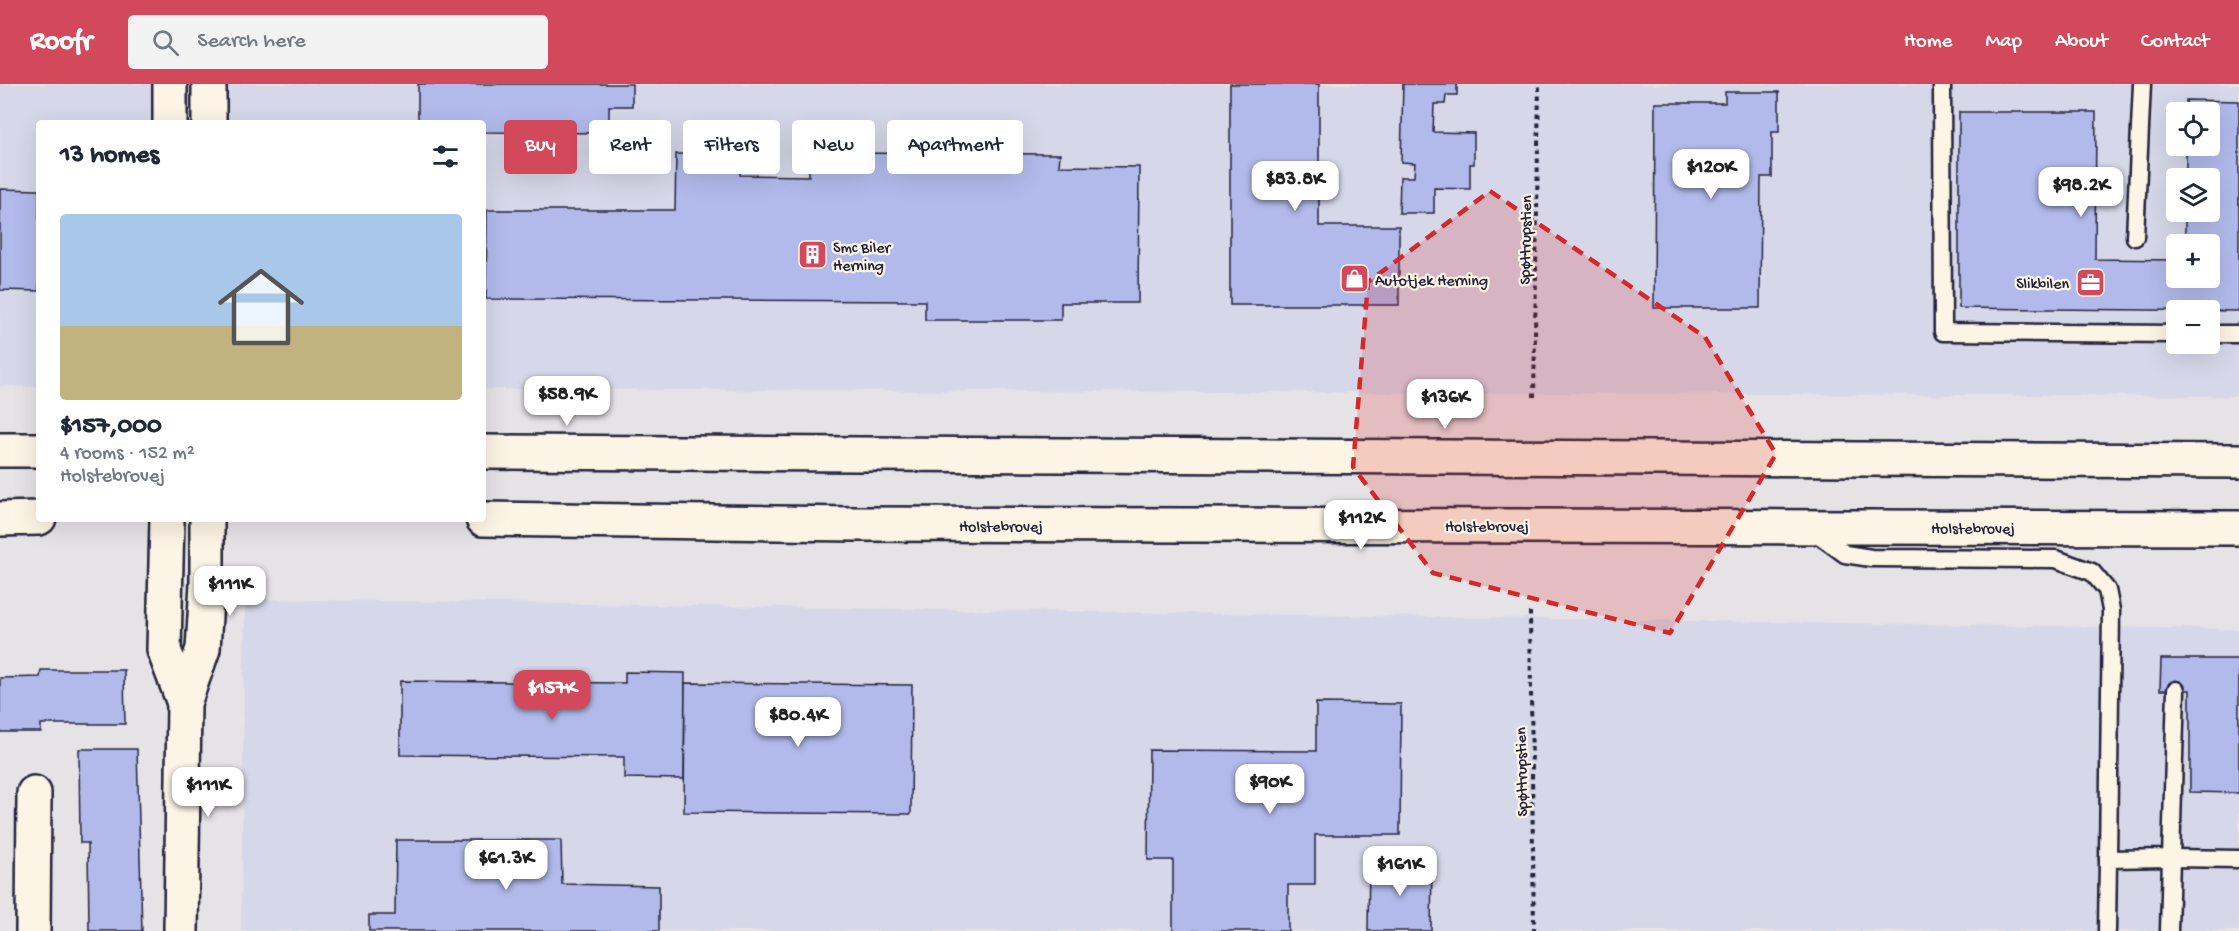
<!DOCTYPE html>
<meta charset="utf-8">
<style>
body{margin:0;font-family:"Gochi Hand",sans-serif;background:#f2f2f3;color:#1f2937;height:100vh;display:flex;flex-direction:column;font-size:22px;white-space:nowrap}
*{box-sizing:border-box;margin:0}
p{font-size:20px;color:#747a83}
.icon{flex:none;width:33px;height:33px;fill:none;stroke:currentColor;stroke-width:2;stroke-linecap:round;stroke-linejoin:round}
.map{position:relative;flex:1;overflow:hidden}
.sheet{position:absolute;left:36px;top:36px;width:450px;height:402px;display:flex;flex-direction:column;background:#fff;border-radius:6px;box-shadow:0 6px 24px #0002}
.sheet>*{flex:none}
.guide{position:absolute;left:504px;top:36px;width:570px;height:54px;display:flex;gap:12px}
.controls{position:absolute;left:2166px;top:18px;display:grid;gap:12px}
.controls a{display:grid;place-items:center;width:54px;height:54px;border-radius:6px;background:#fff;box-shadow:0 6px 24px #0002;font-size:30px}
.price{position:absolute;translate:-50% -51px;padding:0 14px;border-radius:12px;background:#fff;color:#222;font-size:20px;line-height:39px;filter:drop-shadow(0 2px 3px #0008)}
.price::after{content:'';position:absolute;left:50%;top:36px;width:18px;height:14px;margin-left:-9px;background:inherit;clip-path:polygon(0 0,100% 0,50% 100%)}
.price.current{background:#d1495b;color:#fff}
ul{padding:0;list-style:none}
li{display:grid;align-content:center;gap:12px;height:318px;padding:0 24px}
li+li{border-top:2px solid #e0e1e3}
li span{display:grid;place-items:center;height:186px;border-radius:6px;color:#555}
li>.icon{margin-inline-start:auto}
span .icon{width:108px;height:108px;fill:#fffc;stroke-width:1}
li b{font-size:26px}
h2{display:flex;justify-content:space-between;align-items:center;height:72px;padding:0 24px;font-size:26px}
.chip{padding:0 21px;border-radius:6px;background:#fff;box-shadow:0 6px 24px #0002;font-size:21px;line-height:54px}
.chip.current{background:#d1495b;color:#fff}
header{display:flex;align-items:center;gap:36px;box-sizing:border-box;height:84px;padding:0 30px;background:#d1495b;color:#fff}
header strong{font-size:28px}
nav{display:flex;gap:33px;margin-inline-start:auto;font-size:21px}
.search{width:420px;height:54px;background:#f2f2f3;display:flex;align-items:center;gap:15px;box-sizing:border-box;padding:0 21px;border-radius:6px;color:#747a83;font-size:22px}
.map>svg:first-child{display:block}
</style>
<header>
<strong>Roofr</strong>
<div class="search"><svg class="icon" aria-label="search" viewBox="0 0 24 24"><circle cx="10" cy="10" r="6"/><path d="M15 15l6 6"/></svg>Search here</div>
<nav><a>Home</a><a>Map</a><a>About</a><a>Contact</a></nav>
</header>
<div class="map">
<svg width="2239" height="847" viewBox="0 0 2239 847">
<rect width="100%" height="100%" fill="#e6e3e7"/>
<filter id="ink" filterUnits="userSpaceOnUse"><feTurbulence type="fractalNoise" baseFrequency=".0167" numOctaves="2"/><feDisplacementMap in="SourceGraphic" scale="12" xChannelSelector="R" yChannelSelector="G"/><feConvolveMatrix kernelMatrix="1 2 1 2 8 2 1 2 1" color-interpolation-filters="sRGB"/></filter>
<g filter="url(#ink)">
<g fill="#d6d7e8" fill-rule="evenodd">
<path d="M0 0H2239V312L483 305V39H39V303L0 302ZM2176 28H2210V62H2176ZM2176 94H2210V128H2176ZM2176 160H2210V194H2176ZM2176 226H2210V260H2176Z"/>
<polygon points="245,515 2239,545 2239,847 241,847"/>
</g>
<g fill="#b1baeb" stroke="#22223b" stroke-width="1.5">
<polygon points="418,0 632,0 632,22 609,22 609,49 483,48 483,39 418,39"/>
<polygon points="1230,0 1319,0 1319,142 1399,142 1399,221 1230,221"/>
<polygon points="1403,0 1457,0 1457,11 1446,11 1445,20 1434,20 1433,48 1474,49 1474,80 1470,80 1470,105 1434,104 1434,129 1399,129 1400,93 1414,93 1415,79 1401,78"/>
<polygon points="1725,8 1779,8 1779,48 1772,48 1772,93 1761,93 1760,224 1654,224 1655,19 1725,19"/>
<polygon points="2186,16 2239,17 2239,227 1959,224 1959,28 2096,28 2095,175 2176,176 2176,194 2210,194 2210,160 2185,160 2185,128 2210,128 2210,94 2186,94 2186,62 2210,62 2210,28 2186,28"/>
<polygon points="809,69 1060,70 1059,82 1139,83 1138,219 1061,219 1061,236 925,236 925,217 486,215 487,126 675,126 676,70 741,70 740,91 809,92"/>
<polygon points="0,105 39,106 39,207 0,206"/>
<polygon points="2161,575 2239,575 2239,709 2190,708 2190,606 2160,606"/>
<polygon points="41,586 124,586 125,640 41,640 41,648 0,648 0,594 40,593"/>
<polygon points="625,588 685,589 684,695 624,694 624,673 400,671 400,597 625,599"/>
<polygon points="685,599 912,601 911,730 684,728"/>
<polygon points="1316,619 1401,620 1400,751 1315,751 1315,801 1288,801 1288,847 1173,847 1173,776 1148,776 1149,666 1316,667"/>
<polygon points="79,665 137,665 142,847 89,847 88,759 80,759"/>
<polygon points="396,756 561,756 562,800 659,802 659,847 369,847 369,831 395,831"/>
<polygon points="1369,779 1432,779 1431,847 1368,847"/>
</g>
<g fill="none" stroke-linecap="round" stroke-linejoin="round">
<defs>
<g id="lane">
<polyline points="1942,0 1943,248 2176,250"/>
<polyline points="2135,153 2142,0"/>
<polyline points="2210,250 2239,250"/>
<polyline points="1812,446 1845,470 1871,474 2056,475 2092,488 2107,506 2111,526 2108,775"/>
<polyline points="2107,847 2108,775 2171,774 2176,606"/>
<polyline points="2169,847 2171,774 2239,775"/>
</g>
<g id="street">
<polyline points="170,39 170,0"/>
<polyline points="209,39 209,0"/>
<polyline points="167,435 164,566 184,619"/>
<polyline points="33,847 34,709"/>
<polyline points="181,847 184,619 203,565 207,500 207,435"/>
</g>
<g id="secondary">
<polyline points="0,366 39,366"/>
<polyline points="483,368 2239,377"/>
<polyline points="0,435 39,434"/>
<polyline points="483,435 856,440 2239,444"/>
</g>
</defs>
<use href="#lane" stroke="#22223b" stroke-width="21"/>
<use href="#street" stroke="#22223b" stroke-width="38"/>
<use href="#secondary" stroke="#22223b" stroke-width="38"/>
<g stroke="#22223b" stroke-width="4" stroke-dasharray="4.5 4.5" stroke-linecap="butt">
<polyline points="1534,313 1539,0"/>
<polyline points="1530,528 1534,847"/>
</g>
<use href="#lane" stroke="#fcf5e5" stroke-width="16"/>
<use href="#street" stroke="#fcf5e5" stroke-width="33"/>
<use href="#secondary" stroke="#fcf5e5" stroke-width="33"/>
</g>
</g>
<path fill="#d62828" fill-opacity="0.2" stroke="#d62828" stroke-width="4.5" stroke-dasharray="12 8" stroke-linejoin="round" d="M1490 107 1705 253 1776 370 1670 549 1433 489 1353 383 1368 198Z"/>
<defs>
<symbol id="building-square" viewBox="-11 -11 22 22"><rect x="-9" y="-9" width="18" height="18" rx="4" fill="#d1495b" stroke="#fcf5e5"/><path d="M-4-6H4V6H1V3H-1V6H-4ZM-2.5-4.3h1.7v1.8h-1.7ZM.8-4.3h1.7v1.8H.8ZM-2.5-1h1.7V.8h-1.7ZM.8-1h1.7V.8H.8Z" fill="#fff"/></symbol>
<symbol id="shop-square" viewBox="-11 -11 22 22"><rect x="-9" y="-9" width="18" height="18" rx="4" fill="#d1495b" stroke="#fcf5e5"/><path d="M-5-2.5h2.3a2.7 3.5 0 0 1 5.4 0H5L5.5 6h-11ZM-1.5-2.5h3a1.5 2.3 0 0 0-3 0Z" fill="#fff"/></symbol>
<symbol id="office-square" viewBox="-11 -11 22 22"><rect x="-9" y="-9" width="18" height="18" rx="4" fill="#d1495b" stroke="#fcf5e5"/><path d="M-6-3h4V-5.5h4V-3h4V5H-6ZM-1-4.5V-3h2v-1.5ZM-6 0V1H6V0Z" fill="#fff"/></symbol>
</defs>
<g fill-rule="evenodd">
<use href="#building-square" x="796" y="154" width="33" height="33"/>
<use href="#shop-square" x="1338" y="178" width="33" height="33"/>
<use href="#office-square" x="2074" y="182" width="33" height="33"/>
</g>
<g text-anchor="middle" stroke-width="4.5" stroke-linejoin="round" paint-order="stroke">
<g font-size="16" fill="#22223b" stroke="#fcf5e5">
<text transform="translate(1524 156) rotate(-89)" y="6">Spøttrupstien</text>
<text x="1001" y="447">Holstebrovej</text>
<text x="1487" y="447">Holstebrovej</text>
<text x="1973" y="449">Holstebrovej</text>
<text transform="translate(1520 688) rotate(-91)" y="6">Spøttrupstien</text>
</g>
<g font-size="16" fill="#22223b" stroke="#fcf5e5" text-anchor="start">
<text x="833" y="168">Smc Biler<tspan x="833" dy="18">Herning</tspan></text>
<text x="1375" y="201">Autotjek Herning</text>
<text x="2069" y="204" text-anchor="end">Slikbilen</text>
</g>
</g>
</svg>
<div class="controls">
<a><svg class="icon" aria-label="locate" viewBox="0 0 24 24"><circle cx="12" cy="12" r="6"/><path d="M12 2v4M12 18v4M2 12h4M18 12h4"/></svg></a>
<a><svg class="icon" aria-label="layers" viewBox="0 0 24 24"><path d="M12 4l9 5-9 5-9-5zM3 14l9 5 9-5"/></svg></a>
<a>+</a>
<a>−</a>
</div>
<b class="price" style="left:1711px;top:116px">$120K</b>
<b class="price" style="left:1295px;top:128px">$83.8K</b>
<b class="price" style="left:2081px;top:134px">$98.2K</b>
<b class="price" style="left:567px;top:343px">$58.9K</b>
<b class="price" style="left:1445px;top:346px">$136K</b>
<b class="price" style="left:1361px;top:467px">$112K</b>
<b class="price" style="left:230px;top:533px">$111K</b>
<b class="price current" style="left:552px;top:637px">$157K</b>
<b class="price" style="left:798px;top:664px">$80.4K</b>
<b class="price" style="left:1270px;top:731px">$90K</b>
<b class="price" style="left:208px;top:734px">$111K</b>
<b class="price" style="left:506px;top:807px">$61.3K</b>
<b class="price" style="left:1400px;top:813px">$161K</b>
<div class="guide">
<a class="chip current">Buy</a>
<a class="chip">Rent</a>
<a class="chip">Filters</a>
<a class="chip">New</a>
<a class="chip">Apartment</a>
</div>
<section class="sheet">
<h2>13 homes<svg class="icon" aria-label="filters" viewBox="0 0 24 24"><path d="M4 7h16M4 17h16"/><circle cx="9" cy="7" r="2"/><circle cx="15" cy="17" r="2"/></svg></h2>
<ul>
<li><span style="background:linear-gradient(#a9c7e8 60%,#c2b280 0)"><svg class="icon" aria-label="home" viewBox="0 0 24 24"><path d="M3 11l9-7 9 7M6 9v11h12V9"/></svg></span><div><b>$157,000</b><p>4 rooms · 152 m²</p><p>Holstebrovej</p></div></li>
</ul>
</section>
</div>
